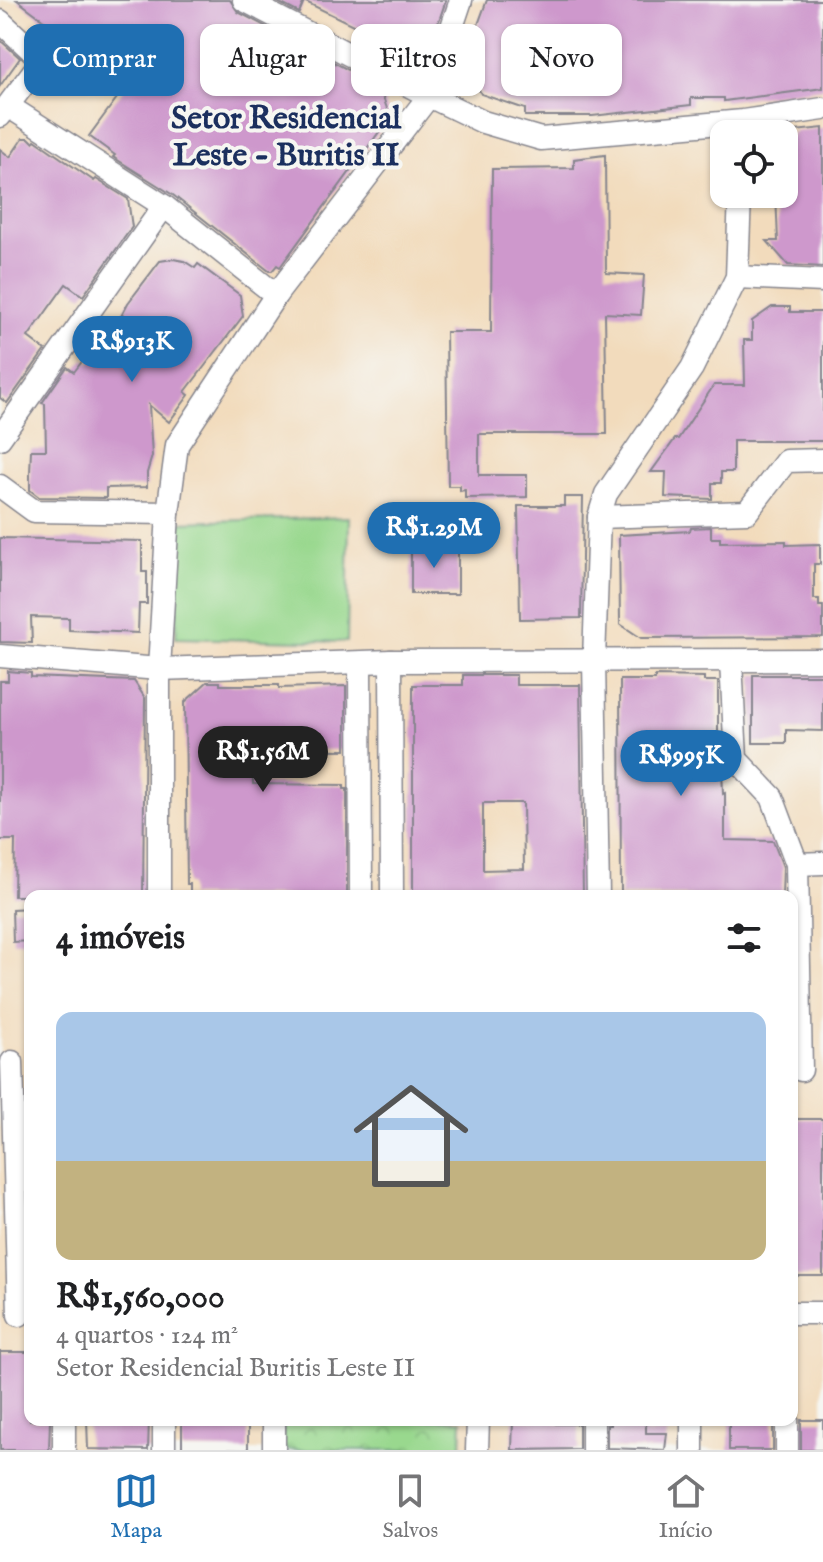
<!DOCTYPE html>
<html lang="pt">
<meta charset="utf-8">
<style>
body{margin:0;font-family:"IM FELL English",serif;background:#f2f2f2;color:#202124;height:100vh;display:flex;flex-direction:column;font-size:30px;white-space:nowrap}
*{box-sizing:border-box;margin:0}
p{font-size:26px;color:#757577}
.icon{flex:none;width:44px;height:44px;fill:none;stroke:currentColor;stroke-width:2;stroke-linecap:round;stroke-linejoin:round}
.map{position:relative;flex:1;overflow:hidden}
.details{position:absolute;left:24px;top:890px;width:774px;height:536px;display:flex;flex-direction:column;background:#fff;border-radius:16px;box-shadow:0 2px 6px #0004}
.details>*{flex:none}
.top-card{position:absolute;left:24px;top:24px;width:776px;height:72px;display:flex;gap:16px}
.controls{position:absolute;left:710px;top:120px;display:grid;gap:16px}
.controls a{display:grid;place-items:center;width:88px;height:88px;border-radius:16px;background:#fff;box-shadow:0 2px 6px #0004;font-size:40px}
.price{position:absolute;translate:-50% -68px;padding:0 18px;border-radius:28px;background:#1f6fb2;color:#fff;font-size:26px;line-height:52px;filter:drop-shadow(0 2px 4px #0008)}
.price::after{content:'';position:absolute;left:50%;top:48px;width:24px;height:18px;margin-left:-12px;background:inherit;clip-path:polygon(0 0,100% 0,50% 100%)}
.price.active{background:#222;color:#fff}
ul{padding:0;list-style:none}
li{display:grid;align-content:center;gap:16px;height:424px;padding:0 32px}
li span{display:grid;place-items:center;height:248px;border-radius:16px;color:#555}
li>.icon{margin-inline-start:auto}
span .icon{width:144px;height:144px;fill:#fffc;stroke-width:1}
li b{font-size:34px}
h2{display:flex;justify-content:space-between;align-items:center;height:96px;padding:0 32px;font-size:34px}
.tag{padding:0 28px;border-radius:16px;background:#fff;box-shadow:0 2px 6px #0004;font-size:28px;line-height:72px}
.tag.active{background:#1f6fb2;color:#fff}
.dock{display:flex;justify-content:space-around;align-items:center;height:112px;border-top:2px solid #e0e0e0;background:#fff;font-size:22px;color:#757577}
.dock a{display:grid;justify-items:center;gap:4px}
.dock .active{color:#1f6fb2}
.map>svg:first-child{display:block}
</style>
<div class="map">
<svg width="823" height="1450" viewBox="0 0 823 1450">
<defs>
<pattern id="park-crowns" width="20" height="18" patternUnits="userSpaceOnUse" patternTransform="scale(2)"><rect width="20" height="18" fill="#99d88e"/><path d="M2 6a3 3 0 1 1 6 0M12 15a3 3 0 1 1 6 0" fill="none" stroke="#83ba7d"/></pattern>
</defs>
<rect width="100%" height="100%" fill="#f6f6f2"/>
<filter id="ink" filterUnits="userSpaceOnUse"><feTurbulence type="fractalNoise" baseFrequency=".0125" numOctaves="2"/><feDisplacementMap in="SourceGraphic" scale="16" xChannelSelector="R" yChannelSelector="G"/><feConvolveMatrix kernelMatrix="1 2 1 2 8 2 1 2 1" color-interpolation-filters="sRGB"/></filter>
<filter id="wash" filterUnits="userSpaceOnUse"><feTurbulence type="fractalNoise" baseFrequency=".006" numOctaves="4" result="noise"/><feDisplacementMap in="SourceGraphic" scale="32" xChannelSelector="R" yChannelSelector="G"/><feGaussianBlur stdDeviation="1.8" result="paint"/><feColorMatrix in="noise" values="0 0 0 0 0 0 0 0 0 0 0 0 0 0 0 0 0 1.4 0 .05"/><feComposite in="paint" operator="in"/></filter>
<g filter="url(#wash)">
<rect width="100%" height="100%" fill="#f2dbbc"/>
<polygon fill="url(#park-crowns)" stroke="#5a8476" stroke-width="2" points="283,1420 462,1420 461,1450 283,1450"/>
<polygon fill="#99d88e" stroke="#5a8476" stroke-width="2" points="349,517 347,642 176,638 180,522"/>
<g id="blocks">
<g fill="#ce98cc" fill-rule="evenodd">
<polygon points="17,0 230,0 238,12 379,86 390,117 280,267 277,265 272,271 269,271 173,195 113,157 115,155 89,136 128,83"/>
<polygon points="274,0 446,0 432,41 396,51 378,43 380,38 304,1 299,13"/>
<polygon points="487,0 823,0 823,88 724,101 724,98 691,98 691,105 592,116 525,116 525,109 481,94 471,73 471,44"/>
<polygon points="0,40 20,58 0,86"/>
<polygon points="823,128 823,267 788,265 767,241 778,241 776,194 784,194 784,146 795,131"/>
<polygon points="23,138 29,138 33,142 35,140 94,181 96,179 128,199 132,227 83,296 66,284 28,337 45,350 7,403 0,398 0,149 10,157"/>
<polygon points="605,155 606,273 644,275 641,315 605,313 607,434 479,434 479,475 527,475 527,497 465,498 465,490 460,491 460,486 448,486 446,332 491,332 492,169 574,168 574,159"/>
<polygon points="173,259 184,261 195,268 198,264 240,295 243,316 185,392 189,395 169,422 149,405 152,456 147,473 147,487 106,488 106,498 39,497 30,490 30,473 31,450 46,450 45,404 42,403 67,367 74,372 84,359 90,363 110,337 128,303 160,261"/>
<polygon points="772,307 790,307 790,312 823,312 823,441 733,441 733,472 721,472 721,483 712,483 712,499 665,497 666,472 651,472 675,439 678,439 714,385 745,385 744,340 752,340 752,321"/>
<polygon points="564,497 583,497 581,618 520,619 518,506 564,506"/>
<polygon points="711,527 711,538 720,538 720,542 786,541 786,545 820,544 820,564 814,564 814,599 819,599 819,606 823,606 823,637 641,638 620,624 619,535 690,531 691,528"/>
<polygon points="0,538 142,541 142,572 147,572 147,604 139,604 138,633 69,630 69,618 31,617 32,643 0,642"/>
<rect x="411" y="545" width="47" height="49"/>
<polygon points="8,671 31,673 31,677 134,681 145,698 143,896 14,896 15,840 0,840 0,681 8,681"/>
<path d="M463 675H516V685H580L583 896H413V685H463ZM483 803H523L524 869 483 870Z"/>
<polygon points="753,675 823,675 823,731 786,730 786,743 753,743"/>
<polygon points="655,676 704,677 704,681 718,681 718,741 721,741 723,794 725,793 725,840 773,841 783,867 782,896 621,896 620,680 655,680"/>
<polygon points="207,682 220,682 220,685 279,685 279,688 346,686 346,750 252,749 253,784 344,785 344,789 347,789 347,896 190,896 190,884 187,884 185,702"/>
<polygon points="30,908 30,941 13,942 12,909"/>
<rect x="792" y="1119" width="31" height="157"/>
<polygon points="0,1352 30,1352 30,1420 50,1420 49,1450 0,1450"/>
<polygon points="87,1420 149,1420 148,1450 88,1449"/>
<polygon points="182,1420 248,1420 248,1450 182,1449"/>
<polygon points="513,1420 557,1420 556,1424 579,1424 579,1449 512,1450"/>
<polygon points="611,1420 646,1420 646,1433 667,1433 665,1450 607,1448 607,1425 611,1425"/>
<rect x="729" y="1420" width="44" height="30"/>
<rect x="801" y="1420" width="22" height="30"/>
</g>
</g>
</g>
<g filter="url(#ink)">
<use href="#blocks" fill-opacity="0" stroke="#86858d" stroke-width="2"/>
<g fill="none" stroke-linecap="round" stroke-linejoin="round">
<defs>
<g id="minor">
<polyline points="244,0 429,96 483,122 541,139 743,121 823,109"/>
<polyline points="0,21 42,60 0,116"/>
<polyline points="8,106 164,206 276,295"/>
<polyline points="737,277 823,281"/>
<polyline points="0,438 164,206"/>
<polyline points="0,486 34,511 168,513"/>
<polyline points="599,517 747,512 786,461 823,460"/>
<polyline points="0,656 159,669 391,661 823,660"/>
<polyline points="391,661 392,896"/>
<polyline points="731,661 736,759 772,797 797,864 801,1070"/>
<polyline points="360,663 361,896"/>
<polyline points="797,864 823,863"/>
<polyline points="159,896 159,669 168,513 177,445 276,295 429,96 461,0"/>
<polyline points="598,896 594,660 599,517 606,494 692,368 737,277 740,194"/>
<polyline points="12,1062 19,1315"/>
<polyline points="792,1313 823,1313"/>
<polyline points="787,1420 787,1450"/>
<polyline points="64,1450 64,1420"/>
<polyline points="164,1450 164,1420"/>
<polyline points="274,1450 274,1420"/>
<polyline points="477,1450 478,1420"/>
<polyline points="593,1450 593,1420"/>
<polyline points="692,1450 692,1420"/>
</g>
</defs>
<use href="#minor" stroke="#86858d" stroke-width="25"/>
<use href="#minor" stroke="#fff" stroke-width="22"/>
</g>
</g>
<g text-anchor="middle" stroke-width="8" stroke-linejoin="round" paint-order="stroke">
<g font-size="32" font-weight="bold" fill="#1b2f5e" stroke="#f6f6f2">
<text x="286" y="128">Setor Residencial<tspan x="286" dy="37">Leste - Buritis II</tspan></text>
</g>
</g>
</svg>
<div class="controls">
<a><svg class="icon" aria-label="locate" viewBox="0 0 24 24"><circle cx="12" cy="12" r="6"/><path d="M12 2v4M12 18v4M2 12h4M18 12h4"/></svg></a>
</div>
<b class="price" style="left:132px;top:384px">R$913K</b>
<b class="price" style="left:434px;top:570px">R$1.29M</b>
<b class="price active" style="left:263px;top:794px">R$1.56M</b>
<b class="price" style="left:681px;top:798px">R$995K</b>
<div class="top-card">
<a class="tag active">Comprar</a>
<a class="tag">Alugar</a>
<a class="tag">Filtros</a>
<a class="tag">Novo</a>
</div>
<section class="details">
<h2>4 imóveis<svg class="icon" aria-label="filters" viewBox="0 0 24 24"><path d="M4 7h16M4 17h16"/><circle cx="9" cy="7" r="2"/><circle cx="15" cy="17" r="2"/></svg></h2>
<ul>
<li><span style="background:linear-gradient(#a9c7e8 60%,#c2b280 0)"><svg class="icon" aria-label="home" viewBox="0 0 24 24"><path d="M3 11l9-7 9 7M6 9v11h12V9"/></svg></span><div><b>R$1,560,000</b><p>4 quartos · 124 m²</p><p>Setor Residencial Buritis Leste II</p></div></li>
</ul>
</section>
</div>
<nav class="dock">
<a class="active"><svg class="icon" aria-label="map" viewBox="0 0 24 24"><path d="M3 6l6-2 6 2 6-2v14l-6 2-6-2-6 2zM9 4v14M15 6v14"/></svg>Mapa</a>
<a><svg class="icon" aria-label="saved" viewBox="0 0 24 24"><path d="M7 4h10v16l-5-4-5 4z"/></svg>Salvos</a>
<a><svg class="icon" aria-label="home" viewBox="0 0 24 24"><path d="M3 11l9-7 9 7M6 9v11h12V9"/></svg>Início</a>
</nav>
